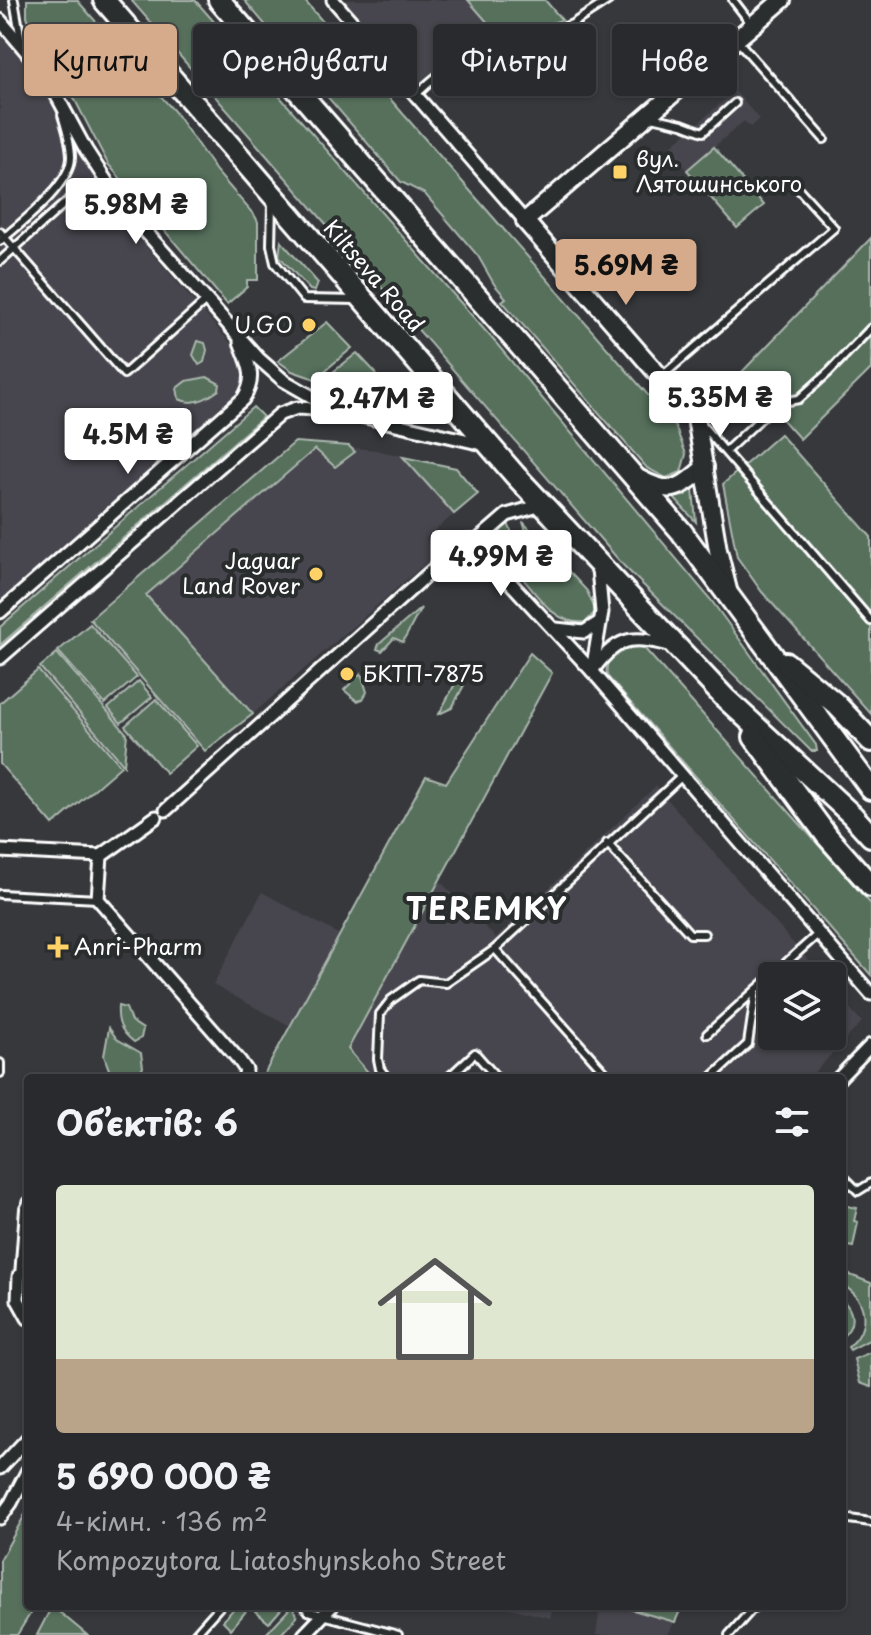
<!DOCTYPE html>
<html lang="uk">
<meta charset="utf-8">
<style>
body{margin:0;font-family:"Playpen Sans",sans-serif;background:#353639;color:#f1f3f6;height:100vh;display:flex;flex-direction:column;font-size:30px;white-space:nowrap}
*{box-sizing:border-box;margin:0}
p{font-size:26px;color:#a5a7aa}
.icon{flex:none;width:44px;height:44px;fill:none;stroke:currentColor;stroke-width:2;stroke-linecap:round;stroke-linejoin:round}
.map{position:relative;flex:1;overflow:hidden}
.side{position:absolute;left:24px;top:1074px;width:822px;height:536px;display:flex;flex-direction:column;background:#292a2d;border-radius:8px;box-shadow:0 2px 6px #0004,0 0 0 2px #454649}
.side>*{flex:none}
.top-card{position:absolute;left:24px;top:24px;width:824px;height:72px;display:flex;gap:16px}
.tools{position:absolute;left:758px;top:962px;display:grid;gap:16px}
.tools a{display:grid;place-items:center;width:88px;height:88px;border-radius:8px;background:#292a2d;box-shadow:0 2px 6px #0004,0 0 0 2px #454649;font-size:40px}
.price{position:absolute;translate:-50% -68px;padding:0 18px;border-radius:8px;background:#fff;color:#222;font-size:26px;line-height:52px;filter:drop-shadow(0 2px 4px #0008)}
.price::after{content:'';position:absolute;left:50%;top:48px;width:24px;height:18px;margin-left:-12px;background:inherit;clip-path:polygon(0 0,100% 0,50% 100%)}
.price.current{background:#d6ab8b;color:#111}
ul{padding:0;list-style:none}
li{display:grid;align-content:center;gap:16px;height:424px;padding:0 32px}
li span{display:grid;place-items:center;height:248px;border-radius:8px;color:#555}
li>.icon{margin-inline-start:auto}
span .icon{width:144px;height:144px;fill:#fffc;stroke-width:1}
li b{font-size:34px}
h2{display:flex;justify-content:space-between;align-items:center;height:96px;padding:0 32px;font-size:34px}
.tag{padding:0 28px;border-radius:8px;background:#292a2d;box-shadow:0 2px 6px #0004,0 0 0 2px #454649;font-size:28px;line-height:72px}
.tag.current{background:#d6ab8b;color:#111}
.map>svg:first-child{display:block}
</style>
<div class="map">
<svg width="871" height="1635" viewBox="0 0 871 1635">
<rect width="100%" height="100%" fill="#37383c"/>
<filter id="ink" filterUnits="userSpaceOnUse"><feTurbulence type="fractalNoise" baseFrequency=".0125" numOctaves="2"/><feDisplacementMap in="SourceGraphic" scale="16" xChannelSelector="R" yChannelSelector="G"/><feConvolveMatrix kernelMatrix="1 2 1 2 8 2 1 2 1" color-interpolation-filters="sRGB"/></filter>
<g filter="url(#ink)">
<g fill="#47454d">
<polygon points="343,0 468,0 488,23 417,85"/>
<polygon points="0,32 40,85 122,219 240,354 247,368 244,389 0,603"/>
<polygon points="735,91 759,119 750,127 744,121 687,170 669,148"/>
<polygon points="295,442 376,450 456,468 478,494 426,538 436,554 253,714 205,751 90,619"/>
<polygon points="656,786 822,976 772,976 772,1036 832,1036 832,988 862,1022 809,1078 506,1078 484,1054 457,1078 373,1078 348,1050 440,881 496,938"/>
<polygon points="262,892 340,935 290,1026 213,985"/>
<polygon points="502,1606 553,1606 550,1618"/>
<polygon points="600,1606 682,1606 668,1635 596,1635"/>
</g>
<g fill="#576f5c" stroke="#abb7ae" stroke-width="2">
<polygon points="27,0 77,0 174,111 216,171 255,216 258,222 258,280 247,280 247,287 227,304 108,164 59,69 31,27 27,16"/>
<polygon points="131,0 195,0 496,343 711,600 816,745 817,751 811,751 624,566"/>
<polygon points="244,0 304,0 675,426 686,454 681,472 666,478 647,468 502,301 506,298 494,284 478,256 425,194 401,182"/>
<polygon points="468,0 545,0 562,20 536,27 517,42 488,23"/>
<polygon points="714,147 764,205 737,228 687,170"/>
<polygon points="871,238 871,369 800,439 741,373"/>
<polygon points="281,241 318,283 315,291 310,290 279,256"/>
<polygon points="327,322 352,348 315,379 292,371 278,361"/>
<polygon points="198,341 205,343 207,350 204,362 199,365 193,355"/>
<polygon points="357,353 376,373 375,378 323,380"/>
<path d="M207 377 220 384 219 390C207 399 192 406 179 399L177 388 186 381Z"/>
<polygon points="377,385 388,388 414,411 341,391 342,387 346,386"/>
<polygon points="253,407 263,417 0,645 0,627"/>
<polygon points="780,434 871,537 871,714 762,592 737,557 723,484"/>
<polygon points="295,442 349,446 355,452 335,467 315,449 146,595 253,714 205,751 90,619"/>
<polygon points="403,457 456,468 478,494 454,514"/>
<polygon points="693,489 696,522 673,497 684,496"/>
<path d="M523 522 587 591 596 611 586 622C555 626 538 596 520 575 527 557 530 541 523 522Z"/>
<path d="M508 523 515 541 509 564C499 550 492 535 508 523Z"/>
<polygon points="421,608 403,642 394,638 382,651 377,649 379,644"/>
<polygon points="90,624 137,677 105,704 58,651"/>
<path d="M633 645 644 648 871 904V975L607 676C604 656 616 650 633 645Z"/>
<polygon points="57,653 127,734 124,765 40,667"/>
<polygon points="530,653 552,673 348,1049 373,1078 262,1078 426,776 446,783"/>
<polygon points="38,670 121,766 53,825 0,764 0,703"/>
<polygon points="361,673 367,692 363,699 357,701 344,690"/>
<polygon points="139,681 152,697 121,723 108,708"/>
<polygon points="456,682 464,685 452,708 439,714"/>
<polygon points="156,699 197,746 166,773 125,726"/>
<path d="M118 1006 126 1008 131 1021 143 1029 141 1038 134 1042C120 1031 117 1022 118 1006Z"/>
<polygon points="109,1028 117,1039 141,1053 143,1067 138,1078 117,1078 111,1075 104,1056"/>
<polygon points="842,1205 857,1208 854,1221 858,1222 853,1247 842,1245"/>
<path d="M845 1273 871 1283V1339L850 1350 848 1347C871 1330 868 1298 842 1285V1274Z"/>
<path d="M842 1300C855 1311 855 1326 842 1337Z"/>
<polygon points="871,1352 871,1387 860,1383 854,1359"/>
<polygon points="28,1509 28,1606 35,1606 17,1635 0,1635 0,1560"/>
<polygon points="52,1606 87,1635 37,1635"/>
<polygon points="236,1606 243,1606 247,1610 231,1629 223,1621"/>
<polygon points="249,1606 284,1606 269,1623"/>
<polygon points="292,1606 297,1617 280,1635 265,1635"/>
<polygon points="619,1606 642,1610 644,1606 682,1606 675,1622"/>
</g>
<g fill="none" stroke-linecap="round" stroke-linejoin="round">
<defs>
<g id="lane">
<polyline points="14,0 21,40"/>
<polyline points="733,0 750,22"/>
<polyline points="737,40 824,139"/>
<path d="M415 95C427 86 443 66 458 69 469 72 478 77 490 76L540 37 572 24 609 0"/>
<polyline points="652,117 682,124 703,132 735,103"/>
<polyline points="272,204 271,245 275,263 304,299 358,300"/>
<polyline points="0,232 124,374 207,300"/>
<path d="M0 241C20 224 71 185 71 157 71 143 66 128 62 115"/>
<polyline points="0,261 73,196 91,194 118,202"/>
<polyline points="661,377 834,228 795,185"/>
<polyline points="701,424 871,621"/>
<polyline points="726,451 777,403 799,399 829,372 871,328"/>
<polyline points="607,843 690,934 704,934"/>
<polyline points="0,894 98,899"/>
<polyline points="707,1034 818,934"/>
<polyline points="0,1063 0,1073"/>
<polyline points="387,1078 380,1069 378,1059 380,1014 391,1000 419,980 446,983 495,949"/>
<polyline points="448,1078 475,1053 497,1078"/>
<polyline points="610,1078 495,949 682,776"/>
<polyline points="711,1078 748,1044 756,990"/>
<polyline points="842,1175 858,1191 871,1183"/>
<polyline points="19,1276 24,1209 28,1201"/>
<polyline points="842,1518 871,1522"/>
<polyline points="304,1606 308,1611 398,1635"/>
<polyline points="194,1635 220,1606"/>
<polyline points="729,1635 755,1606"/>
</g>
<g id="street">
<polyline points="333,0 525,221"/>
<polyline points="0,20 45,74 86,150 121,204 259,359 283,380 330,407"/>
<polyline points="477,541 506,578 592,671 871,994"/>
<path d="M0 612 243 399C257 378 249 364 240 342"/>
<polyline points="556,629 584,632 600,622"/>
<polyline points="0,658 280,414 297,408 335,410 487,445"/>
<path d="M595 667C621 633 636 637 674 646"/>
<polyline points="592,671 602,612 598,569"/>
<polyline points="166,810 458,547 468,541 477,541 507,515 542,505"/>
<polyline points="156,817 101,856 98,899 239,1060 246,1070 244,1078"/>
<polyline points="0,851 101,856"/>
<polyline points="839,1078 871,1045"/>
<polyline points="28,1269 19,1276 18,1300 28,1318"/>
<polyline points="0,1468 28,1438"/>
<polyline points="0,1518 11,1503 28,1470"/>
<polyline points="304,1635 332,1606"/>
</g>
<g id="secondary">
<path d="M640 479C672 496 679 489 705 467"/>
<polyline points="728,590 718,550 696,418 525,221 782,0"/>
</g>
<g id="highway">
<polyline points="104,0 515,475 725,698 852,815 871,836"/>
<polyline points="219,0 681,531 871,789"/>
<polyline points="786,663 836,704 871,741"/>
<polyline points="754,737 827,836 871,886"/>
</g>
</defs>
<use href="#lane" stroke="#fff" stroke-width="12"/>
<use href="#street" stroke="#fff" stroke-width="17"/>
<use href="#secondary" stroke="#fff" stroke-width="22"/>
<use href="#highway" stroke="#fff" stroke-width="26"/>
<use href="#lane" stroke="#2a2d2e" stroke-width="6"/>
<use href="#street" stroke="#2a2d2e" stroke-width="11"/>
<use href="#secondary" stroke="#2a2d2e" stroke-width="16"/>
<use href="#highway" stroke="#2a2d2e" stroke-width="20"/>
</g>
</g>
<g fill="#ffd166" stroke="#2a2d2e" stroke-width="3">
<rect x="612" y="164" width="16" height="16" rx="4"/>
<circle cx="309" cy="325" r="8"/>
<circle cx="316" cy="574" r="8"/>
<circle cx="347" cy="674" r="8"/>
<path d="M54 935h8v8h8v8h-8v8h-8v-8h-8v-8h8z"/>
</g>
<g text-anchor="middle" stroke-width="8" stroke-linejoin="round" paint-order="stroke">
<g font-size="22" fill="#fff" stroke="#2a2d2e" text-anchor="start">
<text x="636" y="167">вул.<tspan x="636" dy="25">Лятошинського</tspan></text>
<text x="293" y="333" text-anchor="end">U.GO</text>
<text x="300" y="569" text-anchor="end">Jaguar<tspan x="300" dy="25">Land Rover</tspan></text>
<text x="363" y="682">БКТП-7875</text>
<text x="74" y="955">Anri-Pharm</text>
</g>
<g font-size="22" fill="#fff" stroke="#2a2d2e">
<text transform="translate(374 276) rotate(49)" y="8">Kiltseva Road</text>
</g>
<g font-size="30" font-weight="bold" letter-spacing="2" fill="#fff" stroke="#2a2d2e">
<text x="487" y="920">TEREMKY</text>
</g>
</g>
</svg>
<div class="tools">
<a><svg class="icon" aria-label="layers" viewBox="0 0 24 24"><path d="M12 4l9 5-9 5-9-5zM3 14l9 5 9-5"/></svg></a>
</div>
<b class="price" style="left:136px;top:246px">5.98M ₴</b>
<b class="price current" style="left:626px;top:307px">5.69M ₴</b>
<b class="price" style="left:720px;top:439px">5.35M ₴</b>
<b class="price" style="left:382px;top:440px">2.47M ₴</b>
<b class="price" style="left:128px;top:476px">4.5M ₴</b>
<b class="price" style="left:501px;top:598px">4.99M ₴</b>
<div class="top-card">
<a class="tag current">Купити</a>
<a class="tag">Орендувати</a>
<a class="tag">Фільтри</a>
<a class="tag">Нове</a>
</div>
<section class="side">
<h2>Об’єктів: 6<svg class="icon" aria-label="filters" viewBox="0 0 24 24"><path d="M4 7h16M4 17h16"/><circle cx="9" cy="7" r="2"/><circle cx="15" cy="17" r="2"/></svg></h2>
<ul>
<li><span style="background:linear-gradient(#dfe7d0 70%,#b9a48a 0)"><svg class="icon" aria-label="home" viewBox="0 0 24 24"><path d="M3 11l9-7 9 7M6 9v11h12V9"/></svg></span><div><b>5 690 000 ₴</b><p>4-кімн. · 136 m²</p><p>Kompozytora Liatoshynskoho Street</p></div></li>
</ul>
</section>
</div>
